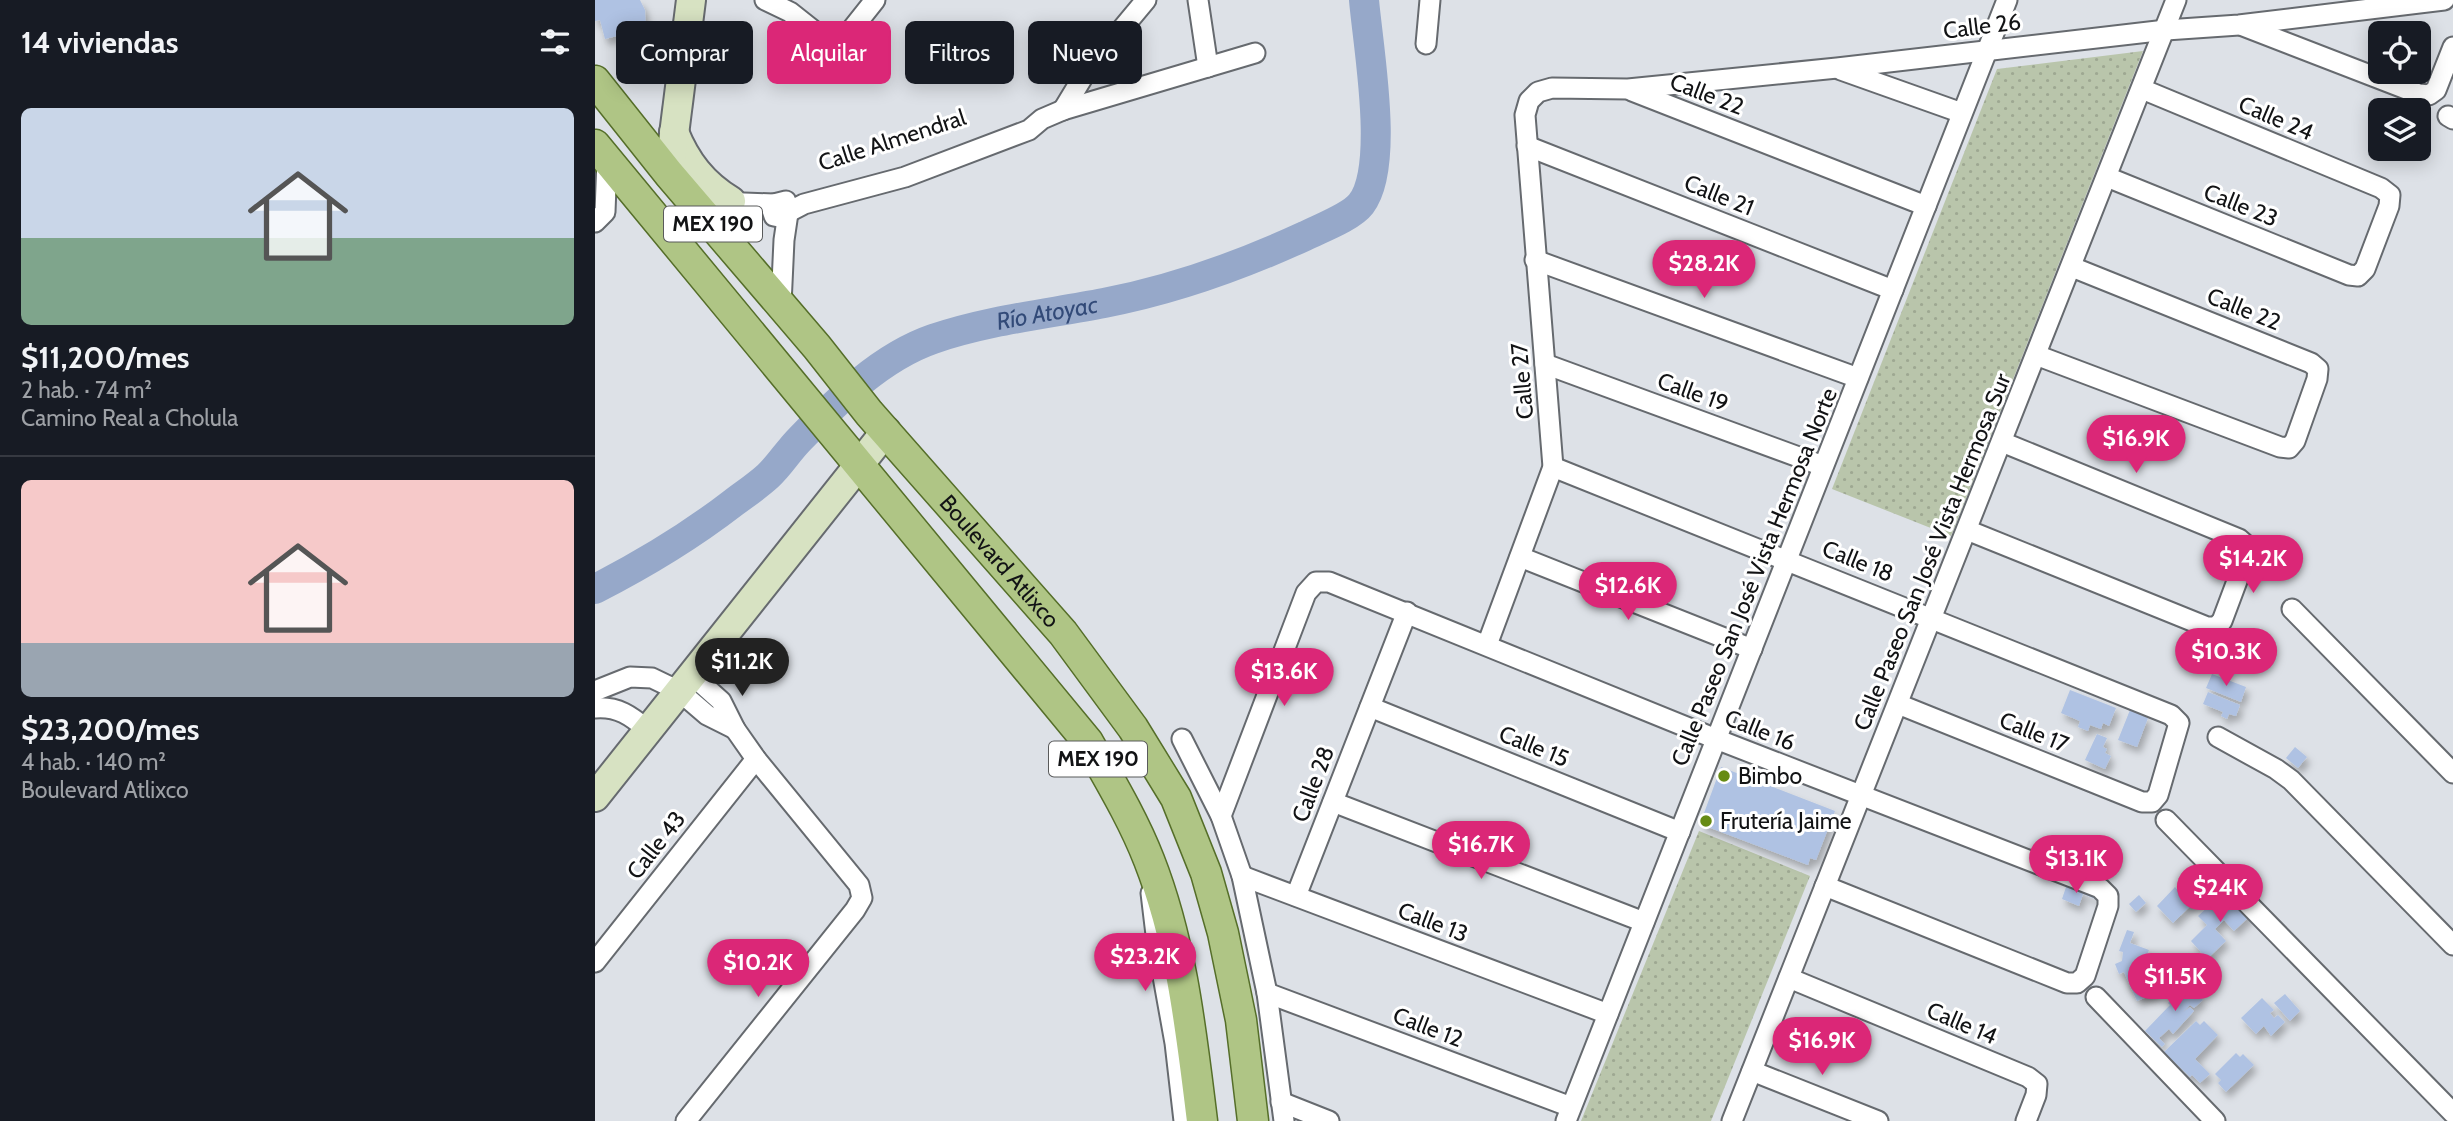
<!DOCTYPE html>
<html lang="es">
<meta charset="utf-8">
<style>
body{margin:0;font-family:Cabin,sans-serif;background:#20242c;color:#f1f3f6;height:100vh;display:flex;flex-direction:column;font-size:26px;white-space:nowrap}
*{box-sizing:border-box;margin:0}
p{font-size:23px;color:#9ea1a6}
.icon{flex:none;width:38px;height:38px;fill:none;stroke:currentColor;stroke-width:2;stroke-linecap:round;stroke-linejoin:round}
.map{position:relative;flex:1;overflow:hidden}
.sheet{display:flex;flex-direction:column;background:#171b24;width:595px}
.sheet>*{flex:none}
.banner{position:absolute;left:21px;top:21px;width:665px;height:63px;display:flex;gap:14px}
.fabs{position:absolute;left:1773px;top:21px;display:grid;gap:14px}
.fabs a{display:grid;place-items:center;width:63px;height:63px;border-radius:10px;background:#171b24;box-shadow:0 4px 18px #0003;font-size:35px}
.price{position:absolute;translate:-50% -60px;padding:0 16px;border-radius:24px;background:#db2777;color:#fff;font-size:23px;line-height:46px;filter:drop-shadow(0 2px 4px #0008)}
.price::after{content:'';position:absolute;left:50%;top:42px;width:21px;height:16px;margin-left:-10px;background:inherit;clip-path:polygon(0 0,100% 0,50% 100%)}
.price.on{background:#222;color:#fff}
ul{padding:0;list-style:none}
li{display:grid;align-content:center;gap:14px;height:371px;padding:0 21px}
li+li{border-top:2px solid #363941}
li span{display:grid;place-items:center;height:217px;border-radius:10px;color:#555}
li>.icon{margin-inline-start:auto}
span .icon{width:126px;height:126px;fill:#fffc;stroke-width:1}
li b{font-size:30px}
h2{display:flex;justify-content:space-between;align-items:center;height:84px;padding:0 21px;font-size:30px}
.pill{padding:0 24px;border-radius:10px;background:#171b24;box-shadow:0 4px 18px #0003;font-size:24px;line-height:63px}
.pill.on{background:#db2777;color:#fff}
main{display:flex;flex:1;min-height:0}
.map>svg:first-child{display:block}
</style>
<main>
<section class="sheet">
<h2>14 viviendas<svg class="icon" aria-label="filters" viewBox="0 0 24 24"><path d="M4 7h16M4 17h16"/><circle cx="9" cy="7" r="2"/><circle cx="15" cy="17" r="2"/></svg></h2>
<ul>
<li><span style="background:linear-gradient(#c9d6e8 60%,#7fa58c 0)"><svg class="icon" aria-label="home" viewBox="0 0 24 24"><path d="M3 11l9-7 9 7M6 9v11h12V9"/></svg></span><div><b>$11,200/mes</b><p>2 hab. · 74 m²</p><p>Camino Real a Cholula</p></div></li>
<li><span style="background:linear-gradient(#f6c9c9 75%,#9aa5b1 0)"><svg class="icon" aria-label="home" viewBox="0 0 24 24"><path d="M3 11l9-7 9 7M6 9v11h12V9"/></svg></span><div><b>$23,200/mes</b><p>4 hab. · 140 m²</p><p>Boulevard Atlixco</p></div></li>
</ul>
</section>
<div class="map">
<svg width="1858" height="1121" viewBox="0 0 1858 1121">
<defs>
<pattern id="park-dots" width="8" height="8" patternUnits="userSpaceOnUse" patternTransform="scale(1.75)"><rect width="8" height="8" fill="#b9c5ab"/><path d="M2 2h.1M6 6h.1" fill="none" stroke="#9ea892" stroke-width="1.8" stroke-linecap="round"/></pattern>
<filter id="shadow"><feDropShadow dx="3.5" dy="6" stdDeviation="3.5" flood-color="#0004"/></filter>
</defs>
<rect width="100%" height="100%" fill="#dde1e7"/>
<g fill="url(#park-dots)">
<polygon points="1548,51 1356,536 1237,489 1402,69"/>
<polygon points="1104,831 1215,876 1116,1121 986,1121"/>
</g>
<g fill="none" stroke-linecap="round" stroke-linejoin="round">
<path stroke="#96a8c9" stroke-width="30" id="s1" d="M0 589C49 564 94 537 138 503 150 494 162 486 173 476 185 465 193 451 205 439 243 400 286 357 338 339 394 320 452 314 509 303 577 290 647 265 710 236 726 228 756 217 766 204 795 167 773 47 769 0"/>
</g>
<g fill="#afc2e3" filter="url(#shadow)">
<polygon points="0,0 45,0 50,10 51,30 41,33 45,43 26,47 22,36 10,39 5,20 0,21"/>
<polygon points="1617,674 1651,687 1646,702 1611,688"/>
<polygon points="1475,690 1521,708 1514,726 1508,723 1506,729 1495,725 1493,731 1483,727 1485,721 1466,713"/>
<polygon points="1613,692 1645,705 1641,716 1634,714 1632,719 1626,716 1628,712 1608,704"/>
<polygon points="1535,710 1553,718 1542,747 1523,740"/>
<polygon points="1502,734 1512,738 1508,747 1512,749 1510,753 1516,756 1510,769 1490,760"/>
<polygon points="1700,747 1712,757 1703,768 1691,758"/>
<polygon points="1126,767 1240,811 1221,860 1215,858 1213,865 1105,824"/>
<polygon points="1608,861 1624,878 1578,923 1562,906 1580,887 1589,897 1598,888 1589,879"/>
<polygon points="1472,884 1504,897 1503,900 1488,894 1484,906 1467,899"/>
<polygon points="1638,893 1657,914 1639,931 1629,920 1620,929 1631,941 1612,959 1596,941 1612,925 1603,916 1618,902 1623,908"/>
<polygon points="1544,895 1551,903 1541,912 1534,904"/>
<polygon points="1532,930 1539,932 1535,943 1554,950 1549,962 1558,958 1568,981 1561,984 1564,992 1542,1001 1529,972 1524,974 1520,964 1527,961 1528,952 1524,951"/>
<polygon points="1590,982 1608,1000 1599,1008 1595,1005 1588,1012 1595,1007 1599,1011 1578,1034 1574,1029 1564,1038 1570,1044 1567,1047 1550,1031 1575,1005 1573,1003 1583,993 1592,1001 1581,990"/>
<polygon points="1690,994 1705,1011 1695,1021 1679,1003"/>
<polygon points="1667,998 1679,1010 1675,1013 1679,1018 1683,1015 1690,1022 1676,1036 1669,1026 1661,1034 1646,1018"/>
<polygon points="1601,1021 1605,1025 1609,1021 1623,1035 1600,1059 1615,1074 1605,1083 1597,1075 1595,1077 1569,1052"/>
<polygon points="1641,1053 1645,1057 1648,1054 1659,1065 1631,1092 1623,1083 1626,1080 1620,1074"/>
</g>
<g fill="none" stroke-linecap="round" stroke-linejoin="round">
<defs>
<g id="minor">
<polyline points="170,0 195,12 267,69"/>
<polyline points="603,0 613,67"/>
<polyline points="1648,26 1824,94 1834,95 1841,90 1858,47"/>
<polyline points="831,44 835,0"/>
<polyline points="242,48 280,0"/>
<polyline points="1246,70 1367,113"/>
<polyline points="1037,91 1331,206"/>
<polyline points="468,110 491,72 551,0"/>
<polyline points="1853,116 1858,119"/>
<polyline points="932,146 1298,290"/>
<polyline points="1512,177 1754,275 1763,276 1770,269 1794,206 1795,195 1786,188 1547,89"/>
<polyline points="123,202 179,204 191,201"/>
<polyline points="179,204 177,210 179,216 184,217 209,204 310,177 434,130 447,119 468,110 660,53"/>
<polyline points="0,222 10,212 12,160"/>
<polyline points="940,260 1263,378"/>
<polyline points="186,305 189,240 193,213"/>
<polyline points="1441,355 1685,447 1694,448 1700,441 1722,379 1723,369 1716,363 1477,267"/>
<polyline points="950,364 1228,466"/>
<polyline points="958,467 1576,715 1584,723 1563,795 1557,802 1547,802 1303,704"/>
<polyline points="1372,530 1612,627 1621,627 1627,621 1651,557 1652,546 1644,539 1407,442"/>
<polyline points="925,557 1157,649"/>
<polyline points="1697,609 1858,773"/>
<polyline points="892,645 958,467 930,115 934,101 943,92 957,88 1033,89 1242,68 1571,30 1644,25 1849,0"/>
<polyline points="0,691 35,677 57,678 84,691 112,715 140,729"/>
<polyline points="775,707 1085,832"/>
<path d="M0 708C23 706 36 716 53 730"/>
<polyline points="1623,737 1681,769 1696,780 1858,945"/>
<polyline points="587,739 626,816 647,876 672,993 689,1121"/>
<polyline points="738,802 1049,922"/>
<polyline points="626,816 711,593 721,582 734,582 1121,739 1505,888 1513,896 1513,906 1490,976 1482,983 1472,983 1230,886"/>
<polyline points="1571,820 1858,1113"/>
<polyline points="647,876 1013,1014"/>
<polyline points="556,893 562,943 580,1043 589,1121"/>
<polyline points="701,896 812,612"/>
<polyline points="0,962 161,759"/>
<polyline points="1194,978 1433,1077 1442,1084 1441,1095 1431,1121"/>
<polyline points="672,993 976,1107"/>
<polyline points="1501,997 1620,1121"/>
<polyline points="1157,1071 1283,1121"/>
<polyline points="686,1102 734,1121"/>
<polyline points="91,1121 260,910 267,898 264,885 161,759 140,729 126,701 97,675"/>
<polyline points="971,1121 1412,0"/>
<polyline points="1137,1121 1581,0"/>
</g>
<g id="secondary">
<path d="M79 132C91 162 108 184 136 201"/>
<polyline points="74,174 96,0"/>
<polyline points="0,797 291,431"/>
</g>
<g id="primary">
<path id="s2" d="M0 81 74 174 222 347 274 413 468 633 538 728 581 798 611 873 628 933 646 1020 658 1121"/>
<path d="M0 145 493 742C515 781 538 819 554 860 587 944 596 1033 607 1121"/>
</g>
</defs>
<use href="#minor" stroke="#666a6f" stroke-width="23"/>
<use href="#secondary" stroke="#666a6f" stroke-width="32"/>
<use href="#primary" stroke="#556e29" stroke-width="33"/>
<use href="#minor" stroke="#fff" stroke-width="19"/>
<use href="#secondary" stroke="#d7e2c2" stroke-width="28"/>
<use href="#primary" stroke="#afc585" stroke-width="30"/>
</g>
<g fill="#668b13" stroke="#fff" stroke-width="2.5">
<circle cx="1129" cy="776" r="7"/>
<circle cx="1111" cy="821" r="7"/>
</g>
<g text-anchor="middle" stroke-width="6" stroke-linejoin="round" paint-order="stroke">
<g fill="#fff" stroke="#595a5b" stroke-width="2">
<rect x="69" y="206.5" width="98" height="35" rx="5"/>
<rect x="454" y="741.5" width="98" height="35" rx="5"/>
</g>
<g font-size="21" font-weight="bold" fill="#121315">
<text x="118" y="231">MEX 190</text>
<text x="503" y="766">MEX 190</text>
</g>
<g font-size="23" fill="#121315" stroke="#fff">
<text transform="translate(1387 26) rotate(-7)" y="8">Calle 26</text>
<text transform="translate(1112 94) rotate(21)" y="8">Calle 22</text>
<text transform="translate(1681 118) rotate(23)" y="8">Calle 24</text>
<text transform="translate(297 140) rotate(-18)" y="8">Calle Almendral</text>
<text transform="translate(1124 195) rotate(22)" y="8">Calle 21</text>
<text transform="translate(1646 205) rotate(22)" y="8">Calle 23</text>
<text transform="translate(1649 309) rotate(22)" y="8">Calle 22</text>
<text transform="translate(927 381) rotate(-95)" y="8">Calle 27</text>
<text transform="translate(1098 392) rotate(20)" y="8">Calle 19</text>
<text transform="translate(1337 552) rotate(-68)" y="8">Calle Paseo San José Vista Hermosa Sur</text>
<text transform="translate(1263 561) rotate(22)" y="8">Calle 18</text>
<text dy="8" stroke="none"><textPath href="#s2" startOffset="628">Boulevard Atlixco</textPath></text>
<text transform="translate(1159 577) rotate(-68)" y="8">Calle Paseo San José Vista Hermosa Norte</text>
<text transform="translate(1165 730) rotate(22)" y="8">Calle 16</text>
<text transform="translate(1439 732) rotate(22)" y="8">Calle 17</text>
<text transform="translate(939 746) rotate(22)" y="8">Calle 15</text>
<text transform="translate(718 784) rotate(-69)" y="8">Calle 28</text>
<text transform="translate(61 845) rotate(-52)" y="8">Calle 43</text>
<text transform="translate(838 922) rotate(21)" y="8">Calle 13</text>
<text transform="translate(1367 1023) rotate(23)" y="8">Calle 14</text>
<text transform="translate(833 1027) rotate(21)" y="8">Calle 12</text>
</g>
<g font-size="23" fill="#121315" stroke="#fff" text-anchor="start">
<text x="1143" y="784">Bimbo</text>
<text x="1125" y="829">Frutería Jaime</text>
</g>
<g font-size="24" font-style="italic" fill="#324a78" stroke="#fff">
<text dy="8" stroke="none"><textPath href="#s1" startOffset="541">Río Atoyac</textPath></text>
</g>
</g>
</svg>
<div class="fabs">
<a><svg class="icon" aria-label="locate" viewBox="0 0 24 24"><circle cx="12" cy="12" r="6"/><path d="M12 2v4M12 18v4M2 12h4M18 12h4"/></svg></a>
<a><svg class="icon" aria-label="layers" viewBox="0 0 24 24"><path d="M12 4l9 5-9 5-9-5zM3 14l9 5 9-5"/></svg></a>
</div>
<b class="price" style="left:1109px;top:300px">$28.2K</b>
<b class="price" style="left:1541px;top:475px">$16.9K</b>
<b class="price" style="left:1658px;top:595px">$14.2K</b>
<b class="price" style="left:1033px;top:622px">$12.6K</b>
<b class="price" style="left:1631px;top:688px">$10.3K</b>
<b class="price on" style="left:147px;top:698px">$11.2K</b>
<b class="price" style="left:689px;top:708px">$13.6K</b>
<b class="price" style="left:886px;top:881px">$16.7K</b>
<b class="price" style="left:1481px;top:895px">$13.1K</b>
<b class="price" style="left:1625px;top:924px">$24K</b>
<b class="price" style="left:550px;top:993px">$23.2K</b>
<b class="price" style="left:163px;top:999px">$10.2K</b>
<b class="price" style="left:1580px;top:1013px">$11.5K</b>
<b class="price" style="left:1227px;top:1077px">$16.9K</b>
<div class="banner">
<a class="pill">Comprar</a>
<a class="pill on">Alquilar</a>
<a class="pill">Filtros</a>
<a class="pill">Nuevo</a>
</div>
</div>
</main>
